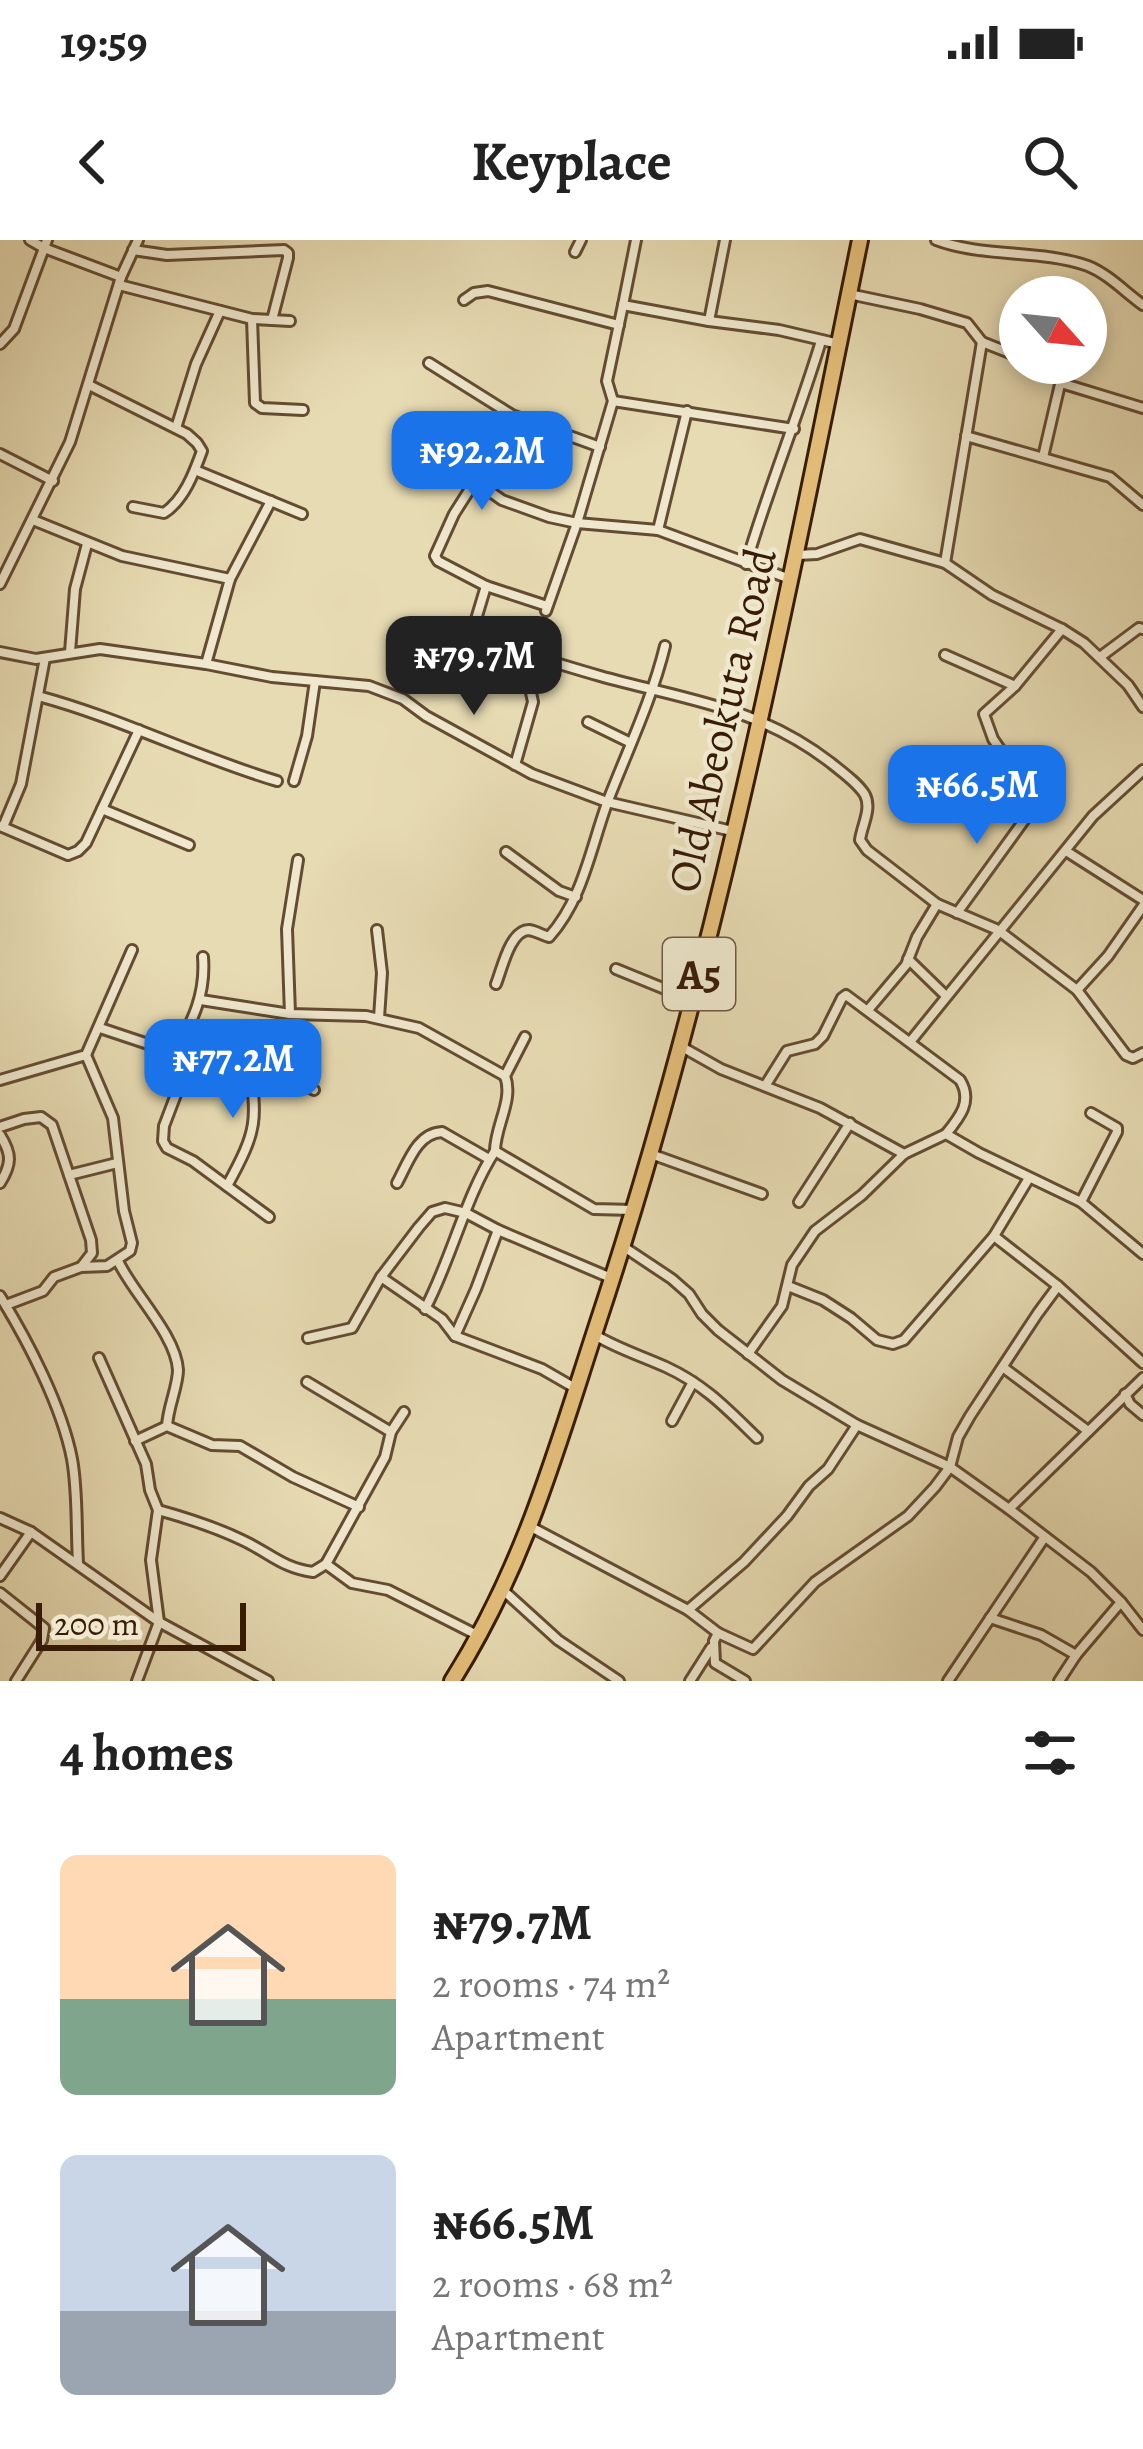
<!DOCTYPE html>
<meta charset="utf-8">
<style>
body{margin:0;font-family:Alegreya,serif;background:#f6f6f6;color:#222;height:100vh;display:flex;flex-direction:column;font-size:45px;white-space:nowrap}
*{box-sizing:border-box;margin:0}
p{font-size:39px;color:#767676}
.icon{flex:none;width:66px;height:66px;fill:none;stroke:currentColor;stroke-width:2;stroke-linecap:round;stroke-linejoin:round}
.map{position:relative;height:1441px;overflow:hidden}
.details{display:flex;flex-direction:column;background:#fff;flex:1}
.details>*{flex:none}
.needle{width:78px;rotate:117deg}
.fabs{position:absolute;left:999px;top:36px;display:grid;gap:24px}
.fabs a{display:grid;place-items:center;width:108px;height:108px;border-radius:50%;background:#fff;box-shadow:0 6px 18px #0003;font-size:60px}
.scale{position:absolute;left:36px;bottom:30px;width:210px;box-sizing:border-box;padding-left:12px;border:6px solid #381c06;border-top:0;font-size:33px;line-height:42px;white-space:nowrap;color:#381c06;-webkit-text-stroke:9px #efe8ce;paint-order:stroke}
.price{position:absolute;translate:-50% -102px;padding:0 27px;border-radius:24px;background:#1a73e8;color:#fff;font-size:39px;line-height:78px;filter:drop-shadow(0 3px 6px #0008)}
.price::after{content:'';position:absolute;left:50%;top:72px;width:36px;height:27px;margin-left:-18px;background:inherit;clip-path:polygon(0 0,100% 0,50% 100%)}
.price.on{background:#222;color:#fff}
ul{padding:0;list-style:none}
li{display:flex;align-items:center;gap:36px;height:300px;padding:0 60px}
li span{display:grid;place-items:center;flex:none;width:336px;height:240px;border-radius:18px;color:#555}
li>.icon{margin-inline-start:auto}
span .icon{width:144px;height:144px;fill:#fffc;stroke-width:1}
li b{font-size:51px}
h2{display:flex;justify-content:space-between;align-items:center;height:144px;padding:0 60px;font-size:51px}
.status{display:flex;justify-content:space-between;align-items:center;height:84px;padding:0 60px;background:#fff;direction:ltr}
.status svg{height:33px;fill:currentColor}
header{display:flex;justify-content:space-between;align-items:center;height:156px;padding:0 60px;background:#fff;font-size:54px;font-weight:600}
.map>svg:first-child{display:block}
</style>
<div class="status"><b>19:59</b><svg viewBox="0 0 49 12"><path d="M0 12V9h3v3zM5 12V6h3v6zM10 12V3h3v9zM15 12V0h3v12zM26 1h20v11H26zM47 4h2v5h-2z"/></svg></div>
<header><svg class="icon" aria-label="back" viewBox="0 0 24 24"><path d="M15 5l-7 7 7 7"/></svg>Keyplace<svg class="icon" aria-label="search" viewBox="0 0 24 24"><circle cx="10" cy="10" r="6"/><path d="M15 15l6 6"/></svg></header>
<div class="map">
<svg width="1143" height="1441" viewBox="0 0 1143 1441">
<rect width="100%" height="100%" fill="#e7dbb3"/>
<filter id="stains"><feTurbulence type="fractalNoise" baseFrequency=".00167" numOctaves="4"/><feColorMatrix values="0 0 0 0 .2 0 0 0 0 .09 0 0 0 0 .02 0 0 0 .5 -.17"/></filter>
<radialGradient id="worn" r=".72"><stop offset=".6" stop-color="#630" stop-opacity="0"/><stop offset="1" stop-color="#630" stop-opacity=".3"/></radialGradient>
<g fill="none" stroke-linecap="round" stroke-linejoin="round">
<defs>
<g id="minor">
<polyline points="30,0 44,8 121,37"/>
<polyline points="636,0 623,65 709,81 779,90 839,104"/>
<path d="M936 0C984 18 1039 9 1088 26 1108 34 1125 52 1143 65"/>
<polyline points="133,10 167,15 284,10 288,13 288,18 272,80"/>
<polyline points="575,12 581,0"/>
<polyline points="119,45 252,79 290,81"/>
<polyline points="849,54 920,69 967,83 982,102 1020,117"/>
<polyline points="464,60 474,53 488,51 619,85"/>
<polyline points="252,79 255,163 262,168 303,170"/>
<polyline points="709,81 725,0"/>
<polyline points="0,104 14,89 47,0"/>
<polyline points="429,123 512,175 600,207"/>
<polyline points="1061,143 1143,168"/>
<path d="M89 145 187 194 197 203 202 211C194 233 184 260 164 273L133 267"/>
<polyline points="613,161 794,189"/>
<polyline points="176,188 196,124 220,71"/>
<polyline points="966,196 1110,237 1143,265"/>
<polyline points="418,197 460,224 475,241 502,260 549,277 577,283 658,290 790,339"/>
<polyline points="0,214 53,241"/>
<polyline points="1043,217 1065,123"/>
<polyline points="195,230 302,274"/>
<polyline points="475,241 454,274 435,316 438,321 486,346 547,366"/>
<polyline points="33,280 122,316 230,339"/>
<polyline points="658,290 687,171"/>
<polyline points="797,315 817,314 860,299 945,323 992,355 1062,389 1084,403 1128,445 1143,467"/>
<polyline points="945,323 982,102"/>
<path d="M746 324C768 249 798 177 821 101"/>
<polyline points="0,344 70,202 121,37 138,0"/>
<polyline points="546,371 577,283 613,161 607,141 623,65"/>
<path d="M450 390C500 405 550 422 600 436 686 460 757 466 831 523 842 532 858 543 865 555 872 569 862 585 860 600L867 610 937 664 998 690 1077 750 1126 815 1133 818 1143 813"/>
<polyline points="471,396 486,346"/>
<polyline points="0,412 36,419 100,409 206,424 272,437 369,446 403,459 426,476 532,534 607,562 732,591"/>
<polyline points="70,412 75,349 87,304"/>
<polyline points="945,415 1015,446"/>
<polyline points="1100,417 1139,388 1143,389"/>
<polyline points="449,418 530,448 533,462 515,525"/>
<polyline points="206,424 230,339 271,261"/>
<path d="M38 456C120 478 196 517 277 541"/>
<polyline points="588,482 631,503"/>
<polyline points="993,529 1002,521 1004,515 993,499 984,474 1015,446 1062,389"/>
<polyline points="294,541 307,496 315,441"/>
<polyline points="102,569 189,605"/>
<polyline points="0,586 68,615 78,611 86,603 139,490"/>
<polyline points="3,587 21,544 45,418"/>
<polyline points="1066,611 1143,660"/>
<polyline points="506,612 559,651 576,657"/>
<polyline points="957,673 1033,568"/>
<polyline points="377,690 382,733 379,778"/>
<polyline points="908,719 946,756"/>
<polyline points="616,729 692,760"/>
<path d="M496 744C502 729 510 690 529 690 536 691 542 695 549 697 584 658 591 605 609 558 629 507 652 459 665 406"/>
<polyline points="1077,750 1108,716 1143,666"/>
<polyline points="201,760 290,774 366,776 419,788 505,836"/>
<polyline points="868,770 906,725 917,697 937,664"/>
<polyline points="290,774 287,689 298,620"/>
<polyline points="100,788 175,813 211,809 226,811 248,818 314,850"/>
<polyline points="910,802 1093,576 1143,530"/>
<polyline points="682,807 721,829 820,868 904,914"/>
<path d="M175 813C193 780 206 754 203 717"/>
<polyline points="185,813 188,823 164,886 163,901 167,908 193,921 269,977"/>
<polyline points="0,840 86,815 132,710"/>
<path d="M765 846 787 811 815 804 823 796 842 758 846 755 960 840C973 861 960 877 946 894"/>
<polyline points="0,887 24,879 41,877 52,885 91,1000 92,1013 82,1026"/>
<path d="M0 895C12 914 12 924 0 943"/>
<polyline points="495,911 594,969 633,970"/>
<polyline points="651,914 762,954"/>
<polyline points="69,935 117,923"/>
<path d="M397 943C408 923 417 893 442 892L489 919"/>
<path d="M227 946C258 889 258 881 248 818"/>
<polyline points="799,962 850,883"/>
<polyline points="1081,962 1117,892 1117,888 1091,873"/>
<polyline points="994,996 1058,1046 1143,1123"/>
<polyline points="624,1007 672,1039 689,1054 702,1074 718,1090 782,1140 857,1185 950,1227 1009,1269 1091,1332 1121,1362 1143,1390"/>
<path d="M118 1021C132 1052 176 1095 178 1130 178 1146 168 1167 167 1186"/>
<polyline points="381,1037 442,1079 455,1096 542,1129 575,1148"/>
<polyline points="788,1046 823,1060 851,1078 877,1100 893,1104 904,1100 994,996 1029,938"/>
<path d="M0 1056C28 1101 62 1167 72 1219 78 1252 76 1289 78 1323"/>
<polyline points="6,1065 43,1051 54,1037 81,1027 107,1026 130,1011 132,1003 124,971 113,878 86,815"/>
<path d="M425 1069C451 1020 466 955 495 911 495 886 514 860 505 836L525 797"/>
<path d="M595 1095C618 1109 642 1116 666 1127 705 1145 727 1169 757 1198"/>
<polyline points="455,1096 476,1049 498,990"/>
<polyline points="308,1098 352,1088 381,1037 419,987 432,972 445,968 466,973 498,990 611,1038"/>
<polyline points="748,1114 782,1066 792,1025 815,991 862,955 904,914 946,894 979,913 1081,962 1143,1014"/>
<polyline points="99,1118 146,1224 150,1250 158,1270 151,1320 159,1382 137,1441"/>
<polyline points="1004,1128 1088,1191"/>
<polyline points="307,1142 391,1192"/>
<polyline points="1125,1154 1130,1164 1143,1175"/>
<polyline points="672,1181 693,1142"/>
<polyline points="135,1201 167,1186 212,1205 240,1206 293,1237 359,1267"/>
<polyline points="1009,1269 1143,1138"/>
<path d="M158 1270C187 1278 215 1287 242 1300 270 1313 282 1328 313 1332L326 1324 352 1343 388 1350 479 1396"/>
<polyline points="0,1278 31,1292 159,1382 268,1441"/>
<polyline points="531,1287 688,1370 718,1393 714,1401 715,1423 745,1441"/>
<polyline points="326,1324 385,1217 391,1192 404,1172"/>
<polyline points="0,1336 31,1292"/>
<polyline points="504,1351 558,1400 619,1441"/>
<polyline points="0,1353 44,1388 42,1400 16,1441"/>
<polyline points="688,1370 744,1322 787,1276 809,1246 828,1229 857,1185"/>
<polyline points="990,1378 1041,1395 1076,1415"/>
<polyline points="718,1393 753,1409 815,1342 908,1276 935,1247 950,1227 958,1197 970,1176 1038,1073 1058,1046"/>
<polyline points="690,1441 711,1408"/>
<polyline points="948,1441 1044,1298"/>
<polyline points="1059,1441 1076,1415 1121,1362"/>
</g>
<path id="trunk" d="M452 1441C525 1325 556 1210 598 1082 715 729 786 363 860 0"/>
</defs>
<use href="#minor" stroke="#644c31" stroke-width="14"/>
<use href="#trunk" stroke="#381c06" stroke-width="20"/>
<use href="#minor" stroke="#efe8ce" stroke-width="8"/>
<use href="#trunk" stroke="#e4be7a" stroke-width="14"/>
</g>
<g text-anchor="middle" stroke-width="9" stroke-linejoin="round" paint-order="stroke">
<rect fill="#efe8ce" stroke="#6f5942" stroke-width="3" x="663" y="698" width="72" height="72" rx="9"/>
<g font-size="42" font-weight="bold" fill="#381c06">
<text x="699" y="749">A5</text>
</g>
<g font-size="45" fill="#381c06" stroke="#efe8ce">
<text transform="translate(721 480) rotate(-77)" y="16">Old Abeokuta Road</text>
</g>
</g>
<rect width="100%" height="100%" filter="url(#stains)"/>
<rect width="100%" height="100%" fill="url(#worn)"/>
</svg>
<div class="fabs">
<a><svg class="needle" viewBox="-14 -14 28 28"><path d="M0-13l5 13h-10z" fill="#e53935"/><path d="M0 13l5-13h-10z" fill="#767676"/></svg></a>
</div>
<div class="scale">200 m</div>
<b class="price" style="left:482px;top:273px">₦92.2M</b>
<b class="price on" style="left:474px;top:478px">₦79.7M</b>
<b class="price" style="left:977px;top:607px">₦66.5M</b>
<b class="price" style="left:233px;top:881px">₦77.2M</b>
</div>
<section class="details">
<h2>4 homes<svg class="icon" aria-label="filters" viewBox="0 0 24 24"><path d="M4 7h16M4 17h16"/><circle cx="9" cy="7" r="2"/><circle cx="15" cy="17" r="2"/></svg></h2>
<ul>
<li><span style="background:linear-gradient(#ffd9b3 60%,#7fa58c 0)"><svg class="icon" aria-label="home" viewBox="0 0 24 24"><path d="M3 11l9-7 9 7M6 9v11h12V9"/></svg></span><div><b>₦79.7M</b><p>2 rooms · 74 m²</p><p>Apartment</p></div></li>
<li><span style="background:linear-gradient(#c9d6e8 65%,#9aa5b1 0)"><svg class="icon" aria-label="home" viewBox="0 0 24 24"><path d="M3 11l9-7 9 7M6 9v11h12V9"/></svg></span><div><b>₦66.5M</b><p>2 rooms · 68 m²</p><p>Apartment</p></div></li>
</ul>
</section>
